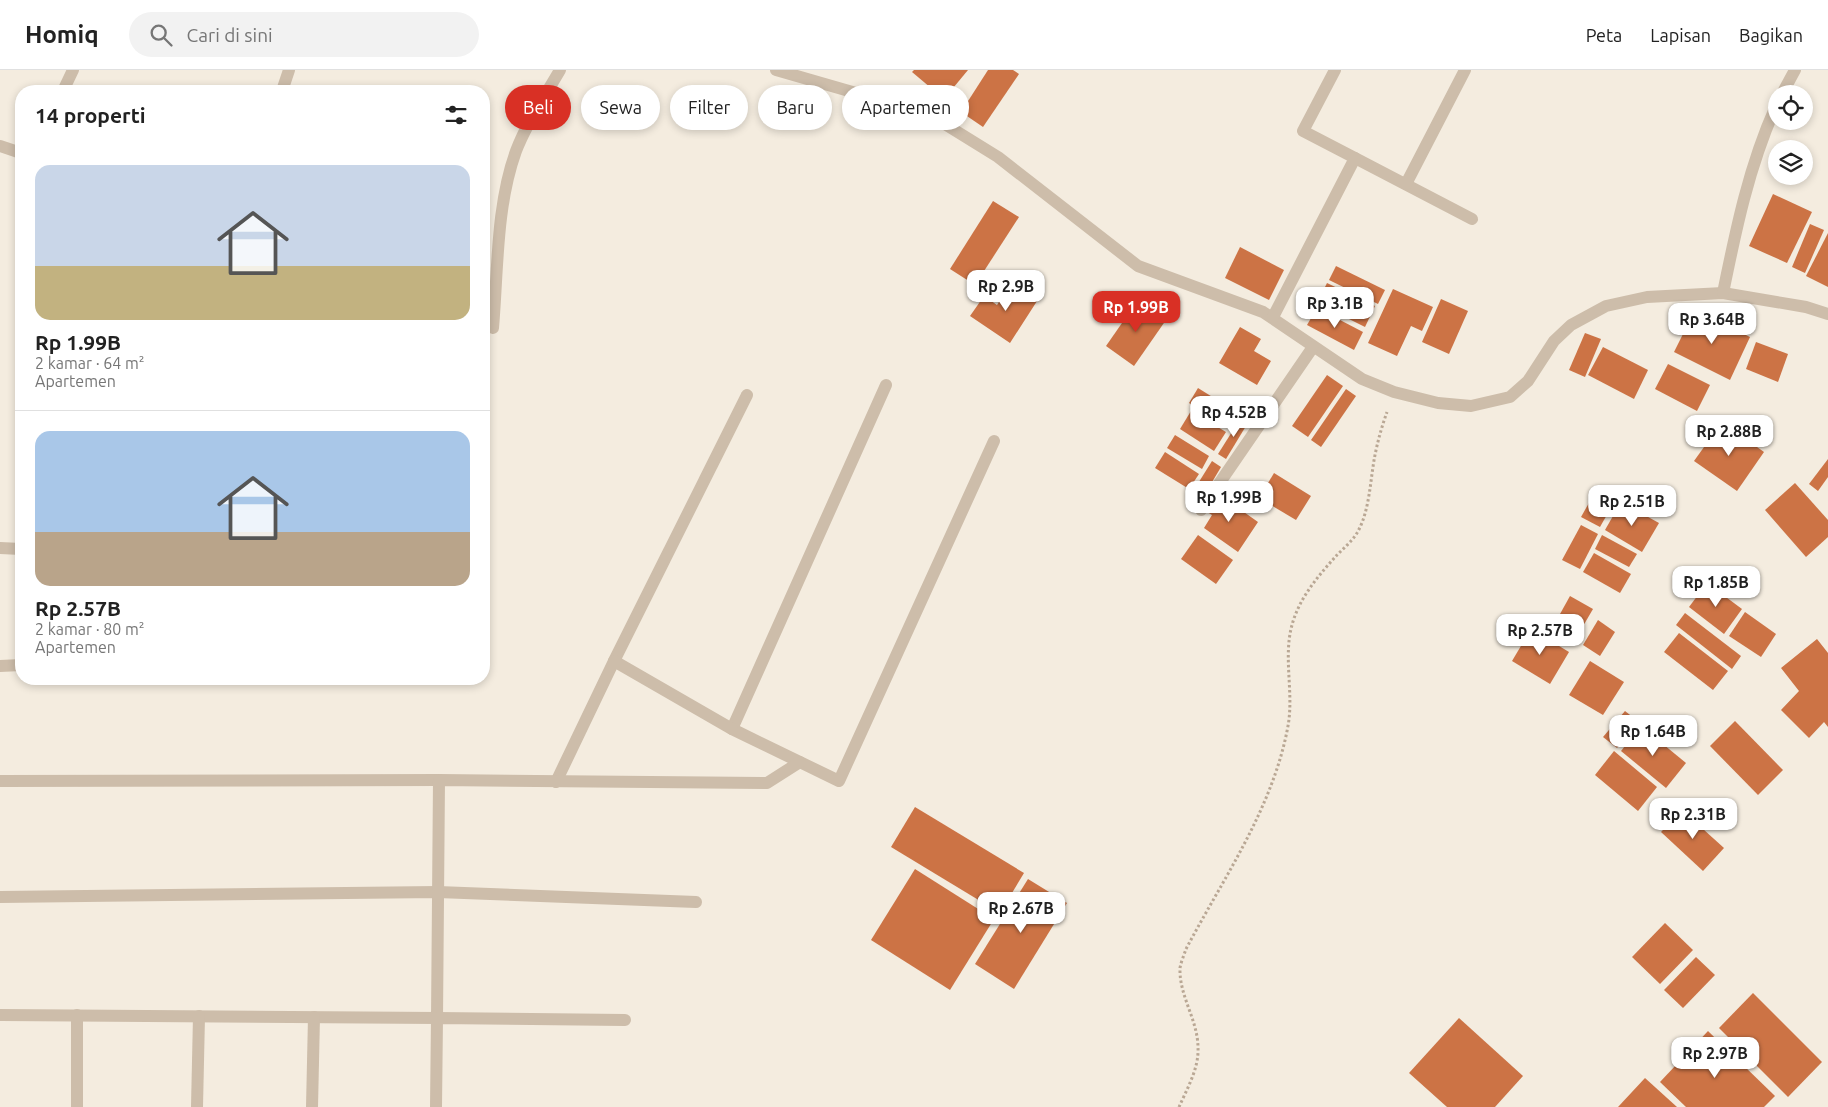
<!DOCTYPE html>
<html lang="id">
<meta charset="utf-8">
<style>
body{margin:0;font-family:Ubuntu,sans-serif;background:#f2f2f2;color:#222;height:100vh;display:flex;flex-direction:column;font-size:19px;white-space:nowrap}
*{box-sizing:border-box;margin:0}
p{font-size:16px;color:#767676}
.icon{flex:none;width:28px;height:28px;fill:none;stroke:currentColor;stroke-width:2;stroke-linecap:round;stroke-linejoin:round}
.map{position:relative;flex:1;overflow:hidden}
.side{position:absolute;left:15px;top:15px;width:475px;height:600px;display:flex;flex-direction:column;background:#fff;border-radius:20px;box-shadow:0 2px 8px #0003}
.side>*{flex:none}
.guide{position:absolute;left:505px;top:15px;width:475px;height:45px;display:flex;gap:10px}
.controls{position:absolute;left:1768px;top:15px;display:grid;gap:10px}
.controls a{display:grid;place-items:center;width:45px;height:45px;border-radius:50%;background:#fff;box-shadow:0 2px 8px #0003;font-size:25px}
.price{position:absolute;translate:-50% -42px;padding:0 11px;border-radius:10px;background:#fff;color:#222;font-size:16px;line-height:32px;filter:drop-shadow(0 1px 2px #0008)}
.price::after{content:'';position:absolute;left:50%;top:30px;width:15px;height:11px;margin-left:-8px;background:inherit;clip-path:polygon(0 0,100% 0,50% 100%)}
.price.selected{background:#d93025;color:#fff}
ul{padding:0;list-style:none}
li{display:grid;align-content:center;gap:10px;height:265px;padding:0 20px}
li+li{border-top:1px solid #e0e0e0}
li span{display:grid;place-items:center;height:155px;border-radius:15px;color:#555}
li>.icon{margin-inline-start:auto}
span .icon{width:90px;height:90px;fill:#fffc;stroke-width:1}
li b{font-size:21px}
h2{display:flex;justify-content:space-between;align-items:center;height:60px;padding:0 20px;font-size:21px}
.chip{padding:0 18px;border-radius:22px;background:#fff;box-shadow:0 2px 8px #0003;font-size:18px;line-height:45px}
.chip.selected{background:#d93025;color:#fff}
header{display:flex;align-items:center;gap:30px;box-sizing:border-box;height:70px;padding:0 25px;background:#fff;border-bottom:1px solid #e0e0e0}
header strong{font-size:24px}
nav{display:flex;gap:28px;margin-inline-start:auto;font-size:18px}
.search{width:350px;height:45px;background:#f2f2f2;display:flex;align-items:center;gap:12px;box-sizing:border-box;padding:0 18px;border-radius:28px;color:#767676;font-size:19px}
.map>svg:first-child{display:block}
</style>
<header>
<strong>Homiq</strong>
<div class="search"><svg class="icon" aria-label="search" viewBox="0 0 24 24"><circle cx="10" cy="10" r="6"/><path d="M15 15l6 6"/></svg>Cari di sini</div>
<nav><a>Peta</a><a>Lapisan</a><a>Bagikan</a></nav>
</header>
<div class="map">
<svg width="1828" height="1037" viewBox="0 0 1828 1037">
<rect width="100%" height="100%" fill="#f4ecdf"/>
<g fill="#cc7345">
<polygon points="914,0 968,0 944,29 912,2"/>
<polygon points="988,0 1013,0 1019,4 983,57 961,42"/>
<polygon points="1773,124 1812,142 1787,193 1749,176"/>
<polygon points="993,131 1019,147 975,215 950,199"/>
<polygon points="1810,154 1824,160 1805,203 1792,197"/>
<polygon points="1828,163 1828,217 1806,206"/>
<polygon points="1240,177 1284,200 1269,230 1225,208"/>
<polygon points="1336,196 1385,220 1378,234 1329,210"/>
<polygon points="1013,211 1039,228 1010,273 970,246 984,226 997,235"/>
<polygon points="1327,213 1375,236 1365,257 1317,233"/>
<polygon points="1393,219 1433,237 1422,261 1411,256 1397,286 1368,273"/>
<polygon points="1441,229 1468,241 1449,284 1422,272"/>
<polygon points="1138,230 1166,250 1134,296 1106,276"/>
<polygon points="1317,238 1363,262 1354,280 1307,255"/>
<polygon points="1695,240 1750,267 1730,310 1674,282"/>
<polygon points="1240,257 1261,269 1254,281 1271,291 1257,315 1219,293"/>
<polygon points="1585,263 1601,269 1585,307 1569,300"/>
<polygon points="1756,272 1788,284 1778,312 1746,299"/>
<polygon points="1603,277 1648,300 1634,329 1588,305"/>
<polygon points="1668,294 1710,315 1697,341 1655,319"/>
<polygon points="1327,305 1343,316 1308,367 1292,356"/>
<polygon points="1198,318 1238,343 1229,358 1189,333"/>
<polygon points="1346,319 1356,326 1321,377 1311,370"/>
<polygon points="1191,341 1226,362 1214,381 1180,359"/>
<polygon points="1242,346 1249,351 1226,389 1218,384"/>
<polygon points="1722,352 1764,382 1737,421 1694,391"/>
<polygon points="1175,365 1209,386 1202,399 1167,378"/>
<polygon points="1165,382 1199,404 1189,419 1155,398"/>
<polygon points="1828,389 1828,407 1818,421 1809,414"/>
<polygon points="1212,391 1221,397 1202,429 1192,423"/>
<polygon points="1274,403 1311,426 1296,450 1259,428"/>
<polygon points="1795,413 1828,450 1828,467 1806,487 1765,440"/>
<polygon points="1598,417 1617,427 1600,457 1581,447"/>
<polygon points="1217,423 1258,452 1238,482 1204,458 1212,445 1204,440"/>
<polygon points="1621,432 1659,453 1642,482 1605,460"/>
<polygon points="1581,455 1598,464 1580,499 1562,490"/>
<polygon points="1198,465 1233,490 1216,514 1181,489"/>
<polygon points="1602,465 1637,484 1629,497 1595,479"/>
<polygon points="1594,483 1631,504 1620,523 1583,502"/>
<polygon points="1707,513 1742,539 1724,564 1689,537"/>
<polygon points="1570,526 1593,539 1572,575 1550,562"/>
<polygon points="1745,542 1776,564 1761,587 1729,566"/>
<polygon points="1685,543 1741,586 1732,599 1676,555"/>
<polygon points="1598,550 1615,562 1600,586 1583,575"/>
<polygon points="1531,559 1569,582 1550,614 1512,591"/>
<polygon points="1679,563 1728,601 1713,620 1664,582"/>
<polygon points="1817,569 1828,583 1828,657 1824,652 1809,668 1781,640 1799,621 1781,598"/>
<polygon points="1590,591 1624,612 1603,645 1569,625"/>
<polygon points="1625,641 1639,652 1617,678 1603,667"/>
<polygon points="1735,651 1783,700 1758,725 1710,676"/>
<polygon points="1641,656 1686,693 1666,718 1621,681"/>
<polygon points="1614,681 1657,717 1638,741 1595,705"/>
<polygon points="915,737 1024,803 1000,843 891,777"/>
<polygon points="1682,740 1724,778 1703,801 1661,762"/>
<polygon points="915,799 994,849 950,920 871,870"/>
<polygon points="1028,809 1067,833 1014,919 975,894"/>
<polygon points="1665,853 1693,880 1660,914 1632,887"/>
<polygon points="1696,887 1715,905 1683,938 1664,920"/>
<polygon points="1753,923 1822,992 1788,1027 1719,958"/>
<polygon points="1459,948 1523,1006 1495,1037 1447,1037 1409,1003"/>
<polygon points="1708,961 1775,1026 1764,1037 1686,1037 1660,1012"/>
<polygon points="1645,1008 1677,1037 1618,1037"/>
</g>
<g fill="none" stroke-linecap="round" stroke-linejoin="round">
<path stroke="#b9a794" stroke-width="3" stroke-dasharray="2.5 2.5" stroke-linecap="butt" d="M1179 1037C1187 1019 1199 998 1198 978 1198 950 1179 926 1180 898 1181 892 1184 885 1186 879 1224 807 1273 738 1288 656 1294 623 1283 587 1292 555 1299 528 1319 505 1337 485 1344 478 1352 471 1357 463 1370 441 1370 410 1375 385 1378 370 1382 356 1387 342"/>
<g stroke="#cdbdaa" stroke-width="12">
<polyline points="776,0 908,38 935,48 998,87 1138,196 1263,242 1362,309 1394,322 1438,333 1471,336 1510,327 1528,311 1554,271 1571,255 1606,236 1647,227 1723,223 1806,237 1828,244"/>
<polyline points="63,21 73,0"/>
<polyline points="282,21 289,0"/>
<polyline points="1782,24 1795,0"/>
<polyline points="0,76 21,83"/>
<polyline points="1355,88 1472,149"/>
<polyline points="1406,114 1465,0"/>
<path d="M1723 223C1736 159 1749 96 1776 36"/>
<polyline points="1273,247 1355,88 1303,61 1335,0"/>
<path d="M493 258C498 200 496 136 516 81 527 52 545 26 560 0"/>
<polyline points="886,315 732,659 839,711 994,371"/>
<polyline points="1201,440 1313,277"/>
<polyline points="0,478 21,479"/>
<polyline points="614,591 747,325"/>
<polyline points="0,596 21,595"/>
<polyline points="0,711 439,710"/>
<polyline points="556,712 614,591 732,659"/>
<polyline points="0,827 438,822 696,832"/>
<polyline points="0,945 437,948 439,710 767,713 800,692"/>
<polyline points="77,1037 77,945"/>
<polyline points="197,1037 199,946"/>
<polyline points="312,1037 314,947"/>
<polyline points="436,1037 437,948 625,950"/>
</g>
</g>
</svg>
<div class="controls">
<a><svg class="icon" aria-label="locate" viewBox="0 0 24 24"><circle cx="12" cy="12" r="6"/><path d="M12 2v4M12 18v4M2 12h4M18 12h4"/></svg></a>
<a><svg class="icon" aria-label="layers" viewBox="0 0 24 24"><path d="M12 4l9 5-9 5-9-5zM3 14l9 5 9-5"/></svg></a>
</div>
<b class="price" style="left:1006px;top:242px">Rp 2.9B</b>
<b class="price" style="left:1335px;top:259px">Rp 3.1B</b>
<b class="price selected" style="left:1136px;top:263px">Rp 1.99B</b>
<b class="price" style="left:1712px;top:275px">Rp 3.64B</b>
<b class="price" style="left:1234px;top:368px">Rp 4.52B</b>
<b class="price" style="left:1729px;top:387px">Rp 2.88B</b>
<b class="price" style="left:1229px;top:453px">Rp 1.99B</b>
<b class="price" style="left:1632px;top:457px">Rp 2.51B</b>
<b class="price" style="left:1716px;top:538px">Rp 1.85B</b>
<b class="price" style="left:1540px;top:586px">Rp 2.57B</b>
<b class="price" style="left:1653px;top:687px">Rp 1.64B</b>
<b class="price" style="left:1693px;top:770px">Rp 2.31B</b>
<b class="price" style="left:1021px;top:864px">Rp 2.67B</b>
<b class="price" style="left:1715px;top:1009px">Rp 2.97B</b>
<div class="guide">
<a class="chip selected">Beli</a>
<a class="chip">Sewa</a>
<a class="chip">Filter</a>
<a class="chip">Baru</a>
<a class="chip">Apartemen</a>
</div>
<section class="side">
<h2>14 properti<svg class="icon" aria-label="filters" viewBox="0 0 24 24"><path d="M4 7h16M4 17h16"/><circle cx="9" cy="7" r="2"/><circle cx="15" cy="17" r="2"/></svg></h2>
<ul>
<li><span style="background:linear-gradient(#c9d6e8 65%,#c2b280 0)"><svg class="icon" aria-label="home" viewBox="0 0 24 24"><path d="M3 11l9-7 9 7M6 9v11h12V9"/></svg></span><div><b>Rp 1.99B</b><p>2 kamar · 64 m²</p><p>Apartemen</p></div></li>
<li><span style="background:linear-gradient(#a9c7e8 65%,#b9a48a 0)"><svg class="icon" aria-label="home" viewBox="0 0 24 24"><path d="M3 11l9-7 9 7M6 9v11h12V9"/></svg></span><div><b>Rp 2.57B</b><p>2 kamar · 80 m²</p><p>Apartemen</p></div></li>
</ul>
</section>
</div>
